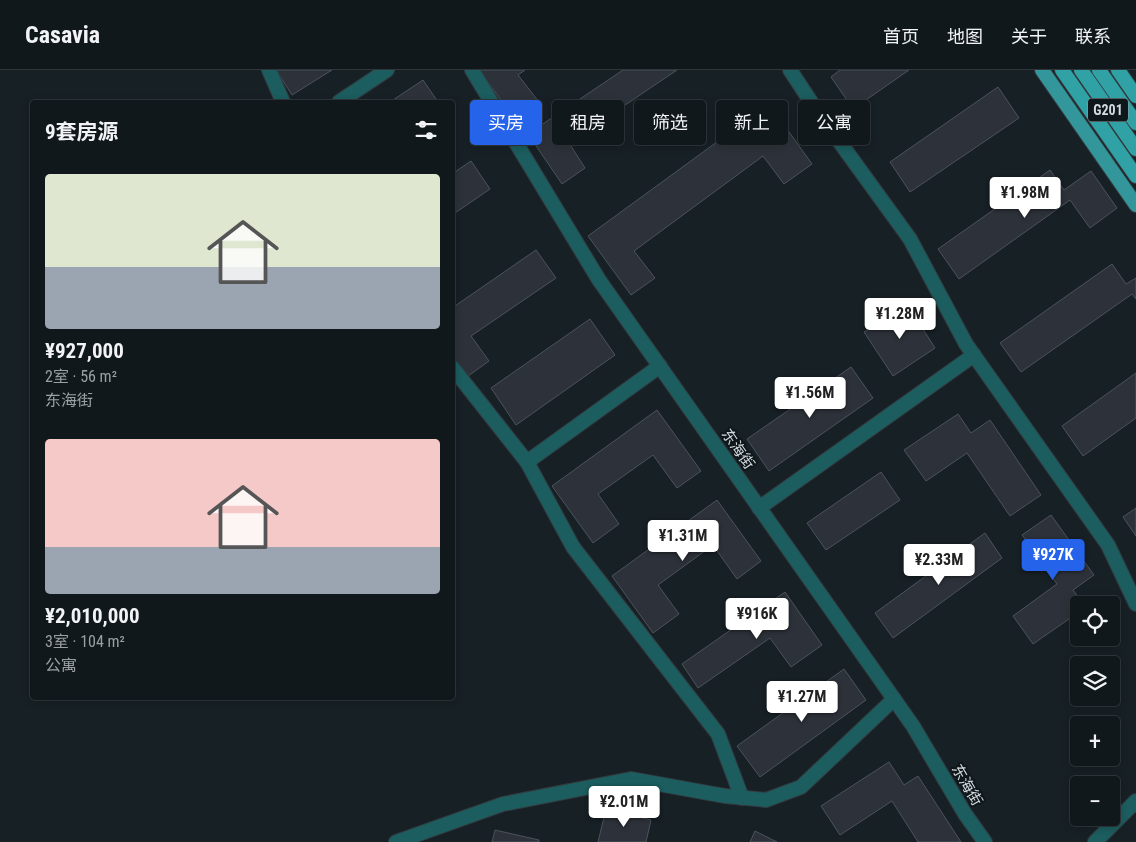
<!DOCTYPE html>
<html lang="zh">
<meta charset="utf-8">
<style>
body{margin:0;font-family:"Roboto Condensed","Noto Sans SC",sans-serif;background:#1a2125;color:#f1f3f6;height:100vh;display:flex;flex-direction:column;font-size:19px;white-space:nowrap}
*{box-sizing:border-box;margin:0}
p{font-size:16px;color:#9ca0a3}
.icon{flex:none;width:28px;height:28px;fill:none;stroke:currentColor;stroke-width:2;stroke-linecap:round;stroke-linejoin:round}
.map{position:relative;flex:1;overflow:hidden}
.details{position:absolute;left:30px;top:30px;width:425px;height:600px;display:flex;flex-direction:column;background:#11181c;border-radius:5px;box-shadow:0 2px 8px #0003,0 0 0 1px #30373b}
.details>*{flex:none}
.hud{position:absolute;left:470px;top:30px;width:475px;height:45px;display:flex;gap:10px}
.buttons{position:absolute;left:1070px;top:526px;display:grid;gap:10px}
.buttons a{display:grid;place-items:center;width:50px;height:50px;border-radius:5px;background:#11181c;box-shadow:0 2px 8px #0003,0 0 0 1px #30373b;font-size:25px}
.price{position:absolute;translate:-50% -42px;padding:0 11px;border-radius:5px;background:#fff;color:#222;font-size:16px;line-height:32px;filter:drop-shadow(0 1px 2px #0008)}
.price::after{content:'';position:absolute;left:50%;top:30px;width:15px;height:11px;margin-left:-8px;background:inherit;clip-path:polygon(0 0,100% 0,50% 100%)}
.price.current{background:#2563eb;color:#fff}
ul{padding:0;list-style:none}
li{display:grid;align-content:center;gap:10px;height:265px;padding:0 15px}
li span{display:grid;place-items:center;height:155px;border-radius:5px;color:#555}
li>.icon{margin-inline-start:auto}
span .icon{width:90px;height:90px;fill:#fffc;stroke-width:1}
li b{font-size:21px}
h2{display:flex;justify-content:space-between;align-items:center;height:60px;padding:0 15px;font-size:21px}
.pill{padding:0 18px;border-radius:5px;background:#11181c;box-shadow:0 2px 8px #0003,0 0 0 1px #30373b;font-size:18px;line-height:45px}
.pill.current{background:#2563eb;color:#fff}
header{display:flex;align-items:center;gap:30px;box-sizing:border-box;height:70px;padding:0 25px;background:#11181c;border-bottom:1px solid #30373b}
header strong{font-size:24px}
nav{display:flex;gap:28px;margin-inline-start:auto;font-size:18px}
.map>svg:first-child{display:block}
</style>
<header>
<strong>Casavia</strong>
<nav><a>首页</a><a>地图</a><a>关于</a><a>联系</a></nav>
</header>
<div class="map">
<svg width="1136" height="772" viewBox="0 0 1136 772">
<rect width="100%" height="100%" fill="#172025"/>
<g fill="#2d323a" stroke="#4d535b">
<polygon points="276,0 332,0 292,25"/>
<polygon points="479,0 525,0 518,5 539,32 515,49"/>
<polygon points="623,0 677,0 569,73 585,98 562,114 528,64"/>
<polygon points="840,0 909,0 853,39 831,7"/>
<polygon points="423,10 438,32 390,32"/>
<polygon points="998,17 1019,48 910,122 890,92"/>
<polygon points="769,34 812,94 784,114 763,86 634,181 655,208 631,225 588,166"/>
<polygon points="471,91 490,119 452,145 452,104"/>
<polygon points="1050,100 1064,120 1091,101 1117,138 1090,158 1070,130 959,209 938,179"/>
<polygon points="536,180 556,208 471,266 489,291 464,309 452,292 452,238"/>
<polygon points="1112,194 1126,214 1136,208 1136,229 1132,224 1021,302 1000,273"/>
<polygon points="907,234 935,278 893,306 864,262"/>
<polygon points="590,249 615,285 516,355 491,318"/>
<polygon points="851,297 873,328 769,401 747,369"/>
<polygon points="1136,303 1136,348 1083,386 1062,356"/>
<polygon points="657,340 701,401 677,418 653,385 598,424 619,454 593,473 552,416"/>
<polygon points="958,344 971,363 990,350 1041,425 1010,446 967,383 926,411 904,380"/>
<polygon points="881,402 900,430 826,480 807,453"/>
<polygon points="717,430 761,491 737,509 713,475 658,515 679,544 653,563 612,506"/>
<polygon points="1136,438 1136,466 1123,447"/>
<polygon points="1051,445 1094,505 1073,520 1084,535 1079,535 1079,542 1033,574 1013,546 1057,514 1022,465"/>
<polygon points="985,463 1002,488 893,568 875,543"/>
<polygon points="785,522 822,575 791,597 770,568 698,618 682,594"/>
<polygon points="844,599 866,630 760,707 737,676"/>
<polygon points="889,692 904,715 918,706 961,772 918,772 892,731 840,765 821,736"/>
<polygon points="606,739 651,750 646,772 598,772"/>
<polygon points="495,760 539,770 539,772 492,772"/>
<polygon points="755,761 777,772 750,772"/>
</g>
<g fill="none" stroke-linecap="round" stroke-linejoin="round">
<defs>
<g id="minor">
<polyline points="269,0 283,32"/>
<polyline points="472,0 599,210 913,656 965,744 985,772"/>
<polyline points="790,0 815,38 910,169 966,274 1108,475 1136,534"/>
<polyline points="339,32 387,0"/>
<polyline points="452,297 527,392 573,477 718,664 742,728"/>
<polyline points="527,392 660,296"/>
<polyline points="759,438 974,285"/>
<polyline points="396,772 503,734 631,709 725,726 766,730 801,717 894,629"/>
<polyline points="1095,772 1136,731"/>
</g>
<polyline id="primary" points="1042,0 1136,135"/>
<g id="trunk">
<polyline points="1062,0 1136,106"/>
<polyline points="1081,0 1136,79"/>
<polyline points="1099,0 1136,53"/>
<polyline points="1118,0 1136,26"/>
</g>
</defs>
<use href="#minor" stroke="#323a3f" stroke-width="16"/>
<use href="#primary" stroke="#323a3f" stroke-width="16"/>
<use href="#trunk" stroke="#323a3f" stroke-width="16"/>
<use href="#minor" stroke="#1c5d5f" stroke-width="14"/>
<use href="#primary" stroke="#32969a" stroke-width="14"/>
<use href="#trunk" stroke="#30a2a6" stroke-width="14"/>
</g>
<g text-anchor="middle" stroke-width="4" stroke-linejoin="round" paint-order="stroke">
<rect fill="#0e171b" stroke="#99a0a4" stroke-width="1" x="1088" y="28.5" width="40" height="23" rx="4"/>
<g font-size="14" font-weight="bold" fill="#d5dbde">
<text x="1108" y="45">G201</text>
</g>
<g font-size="15" fill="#d5dbde" stroke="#0e171b">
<text transform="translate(738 379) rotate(55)" y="5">东海街</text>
<text transform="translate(967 715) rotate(59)" y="5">东海街</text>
</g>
</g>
</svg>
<div class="buttons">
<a><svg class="icon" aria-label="locate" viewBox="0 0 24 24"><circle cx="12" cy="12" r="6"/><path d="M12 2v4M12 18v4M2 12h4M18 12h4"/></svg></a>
<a><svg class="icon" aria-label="layers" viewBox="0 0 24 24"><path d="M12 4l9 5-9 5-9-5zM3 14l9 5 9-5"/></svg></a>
<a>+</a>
<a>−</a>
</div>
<b class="price" style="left:1025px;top:149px">¥1.98M</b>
<b class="price" style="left:900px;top:270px">¥1.28M</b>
<b class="price" style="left:810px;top:349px">¥1.56M</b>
<b class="price" style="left:683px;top:492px">¥1.31M</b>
<b class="price current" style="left:1053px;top:511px">¥927K</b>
<b class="price" style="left:939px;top:516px">¥2.33M</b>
<b class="price" style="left:757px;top:570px">¥916K</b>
<b class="price" style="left:802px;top:653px">¥1.27M</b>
<b class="price" style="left:624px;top:758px">¥2.01M</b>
<div class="hud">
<a class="pill current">买房</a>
<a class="pill">租房</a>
<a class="pill">筛选</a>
<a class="pill">新上</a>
<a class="pill">公寓</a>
</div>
<section class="details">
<h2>9套房源<svg class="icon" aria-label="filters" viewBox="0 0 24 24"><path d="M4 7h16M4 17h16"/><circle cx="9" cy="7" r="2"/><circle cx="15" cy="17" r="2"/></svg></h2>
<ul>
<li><span style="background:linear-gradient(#dfe7d0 60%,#9aa5b1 0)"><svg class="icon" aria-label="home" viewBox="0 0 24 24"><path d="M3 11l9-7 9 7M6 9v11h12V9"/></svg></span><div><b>¥927,000</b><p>2室 · 56 m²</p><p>东海街</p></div></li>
<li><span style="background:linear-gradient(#f6c9c9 70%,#9aa5b1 0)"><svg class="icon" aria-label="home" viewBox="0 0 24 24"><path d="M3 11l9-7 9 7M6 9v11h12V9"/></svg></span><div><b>¥2,010,000</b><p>3室 · 104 m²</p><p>公寓</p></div></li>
</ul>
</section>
</div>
